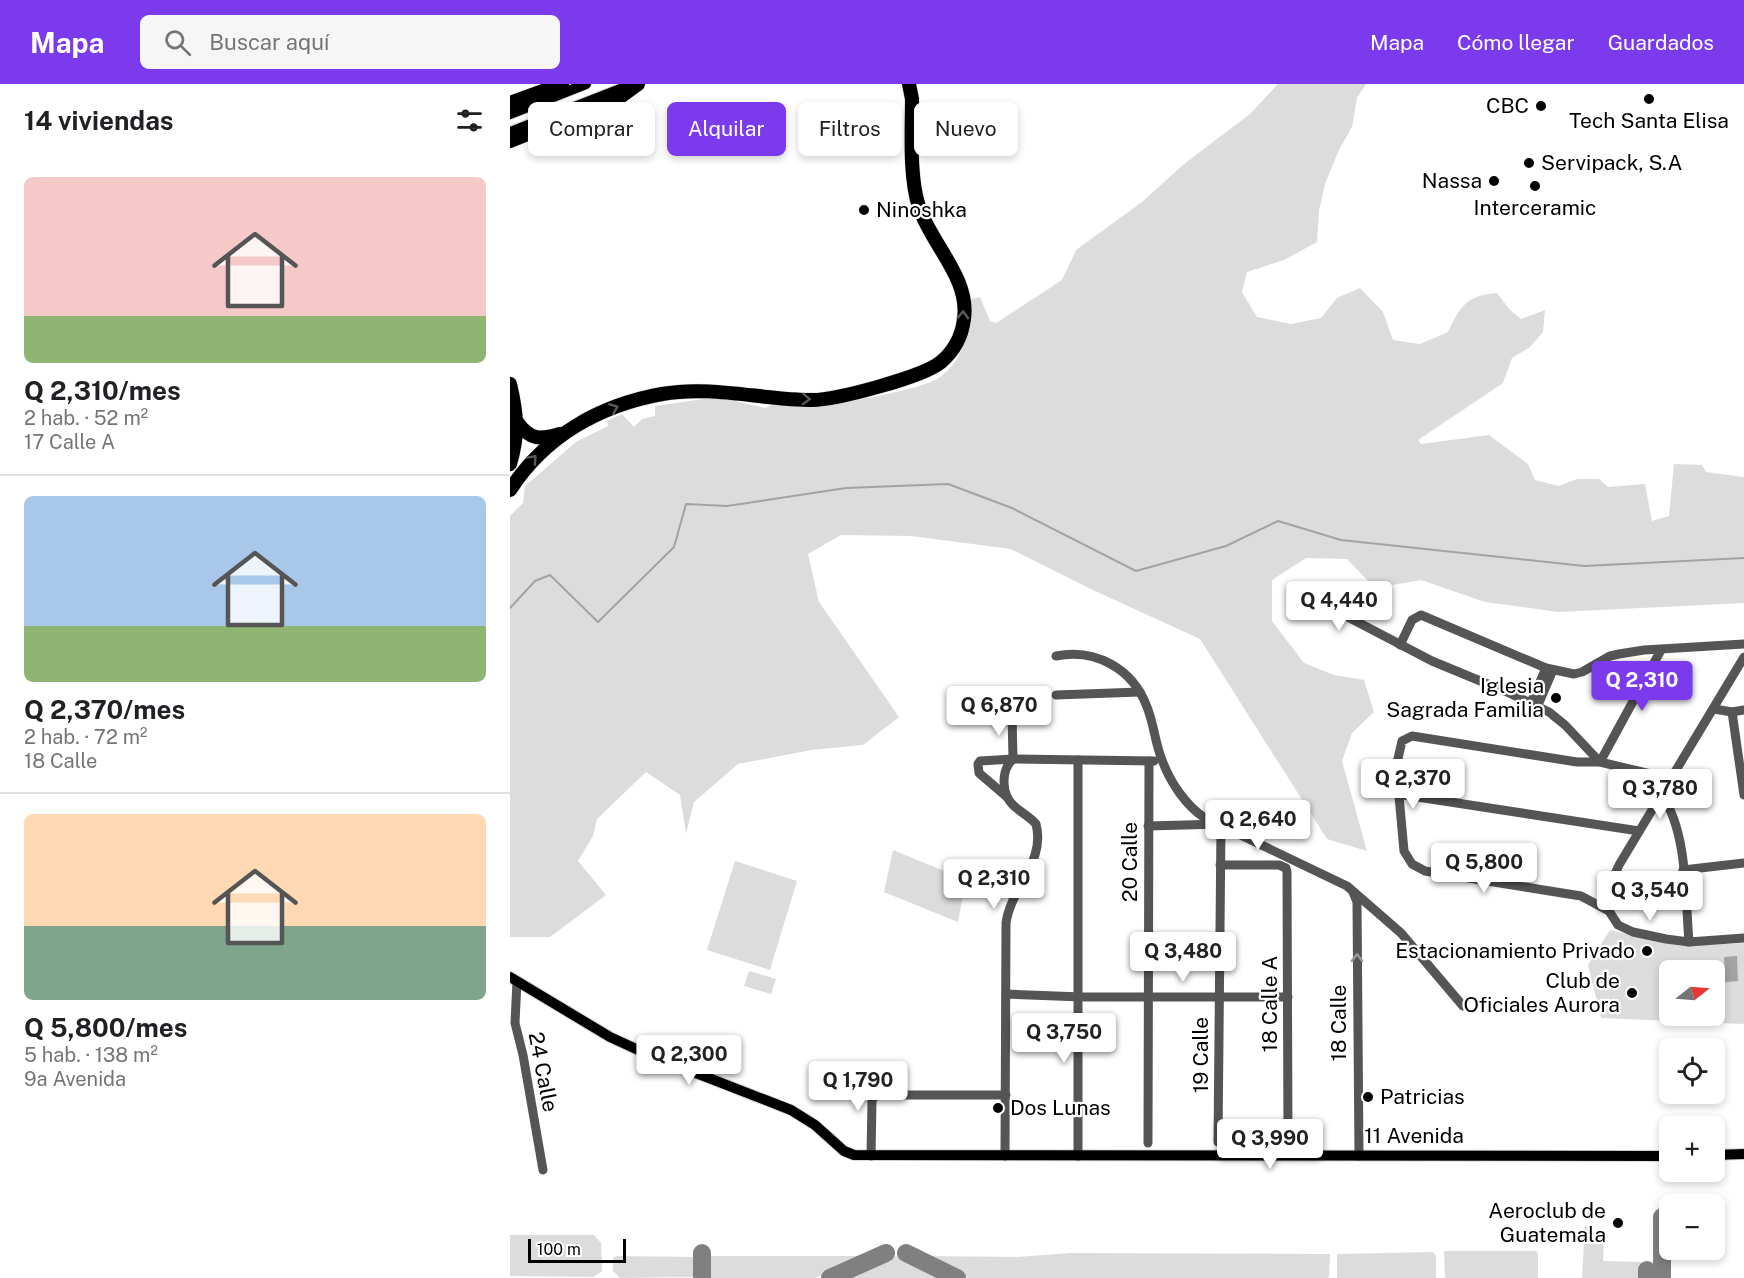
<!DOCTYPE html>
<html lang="es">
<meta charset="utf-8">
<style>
body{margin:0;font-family:"Public Sans",sans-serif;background:#f6f6f6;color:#202124;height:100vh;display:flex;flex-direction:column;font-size:22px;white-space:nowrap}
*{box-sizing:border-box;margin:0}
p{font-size:20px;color:#757577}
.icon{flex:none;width:33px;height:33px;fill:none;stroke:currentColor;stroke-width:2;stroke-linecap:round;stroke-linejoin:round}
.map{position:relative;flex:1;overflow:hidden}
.panel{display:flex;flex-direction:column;background:#fff;width:510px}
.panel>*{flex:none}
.hud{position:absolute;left:18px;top:18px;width:570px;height:54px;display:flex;gap:12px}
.needle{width:39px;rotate:73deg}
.fabs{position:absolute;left:1149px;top:876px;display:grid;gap:12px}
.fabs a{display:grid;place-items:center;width:66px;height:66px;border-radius:9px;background:#fff;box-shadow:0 3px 9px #0003;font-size:30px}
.scale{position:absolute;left:18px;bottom:15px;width:98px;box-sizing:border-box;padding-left:6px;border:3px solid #000;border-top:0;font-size:16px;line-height:21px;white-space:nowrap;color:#000;-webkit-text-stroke:4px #fff;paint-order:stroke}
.price{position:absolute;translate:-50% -51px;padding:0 14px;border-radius:6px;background:#fff;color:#222;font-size:20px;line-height:39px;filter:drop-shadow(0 2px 3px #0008)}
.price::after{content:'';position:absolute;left:50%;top:36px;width:18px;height:14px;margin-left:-9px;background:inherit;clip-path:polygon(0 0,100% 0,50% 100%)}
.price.selected{background:#7c3aed;color:#fff}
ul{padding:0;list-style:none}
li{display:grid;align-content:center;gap:12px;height:318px;padding:0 24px}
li+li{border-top:2px solid #e0e0e0}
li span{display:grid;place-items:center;height:186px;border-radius:9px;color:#555}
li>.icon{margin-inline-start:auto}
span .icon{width:108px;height:108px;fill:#fffc;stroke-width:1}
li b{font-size:26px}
h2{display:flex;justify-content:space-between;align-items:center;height:72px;padding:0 24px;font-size:26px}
.pill{padding:0 21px;border-radius:9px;background:#fff;box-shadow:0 3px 9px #0003;font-size:21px;line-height:54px}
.pill.selected{background:#7c3aed;color:#fff}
header{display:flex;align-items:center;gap:36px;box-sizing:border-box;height:84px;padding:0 30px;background:#7c3aed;color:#fff}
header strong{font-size:28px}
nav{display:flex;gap:33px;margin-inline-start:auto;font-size:21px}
.search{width:420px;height:54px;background:#f6f6f6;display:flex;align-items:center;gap:15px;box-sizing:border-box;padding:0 21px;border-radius:9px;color:#757577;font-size:22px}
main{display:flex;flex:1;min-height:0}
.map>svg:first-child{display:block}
</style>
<header>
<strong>Mapa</strong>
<div class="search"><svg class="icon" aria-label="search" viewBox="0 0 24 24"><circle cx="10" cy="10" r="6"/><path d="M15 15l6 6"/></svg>Buscar aquí</div>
<nav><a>Mapa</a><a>Cómo llegar</a><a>Guardados</a></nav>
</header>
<main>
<section class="panel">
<h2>14 viviendas<svg class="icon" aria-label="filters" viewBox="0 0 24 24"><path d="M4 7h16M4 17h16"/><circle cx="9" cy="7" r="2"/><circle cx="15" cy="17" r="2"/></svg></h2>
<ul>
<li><span style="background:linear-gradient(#f6c9c9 75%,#8fb573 0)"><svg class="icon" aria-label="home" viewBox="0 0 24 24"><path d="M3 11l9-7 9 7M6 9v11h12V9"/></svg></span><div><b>Q 2,310/mes</b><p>2 hab. · 52 m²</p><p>17 Calle A</p></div></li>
<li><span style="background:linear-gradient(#a9c7e8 70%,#8fb573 0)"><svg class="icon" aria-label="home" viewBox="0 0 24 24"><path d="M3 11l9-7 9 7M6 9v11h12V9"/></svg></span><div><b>Q 2,370/mes</b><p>2 hab. · 72 m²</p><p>18 Calle</p></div></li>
<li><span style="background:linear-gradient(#ffd9b3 60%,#7fa58c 0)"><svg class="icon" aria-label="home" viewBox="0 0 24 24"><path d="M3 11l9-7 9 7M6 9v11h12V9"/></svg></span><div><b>Q 5,800/mes</b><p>5 hab. · 138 m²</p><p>9a Avenida</p></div></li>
</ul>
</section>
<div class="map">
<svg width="1234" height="1194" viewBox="0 0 1234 1194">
<rect width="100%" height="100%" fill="#fff"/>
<g fill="#dcdcdc" fill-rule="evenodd">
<path d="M768 0H856L847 14 842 43 829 66 815 100 809 127 807 158 774 176 737 188 732 208 747 233 781 240 811 234 827 214 850 204 873 228 883 256 910 260 938 248C950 223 956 211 987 209L1000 226 1011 235 1035 226 1033 248 1020 263 1002 274 993 299 908 356 911 360 979 351 1018 380 1025 396 1049 402 1067 395H1089L1098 403 1135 400 1142 437 1159 432 1164 380 1192 381 1196 388 1234 393V519L1048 528 975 518 911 496 865 504 837 475 796 474 762 496V537L794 579 824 591 854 596 864 628 842 649 832 677 857 767 817 755 690 555 583 506 501 465 401 452 331 451 298 470 309 518 389 633 353 661 301 666 228 680 184 718 176 750 170 711 136 688 87 735 83 752 68 777 96 811 40 853H0V432L13 419 15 402 66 358 98 342 97 337 112 330 124 343 132 335 145 332V322L207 313 255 324 264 320 354 312 359 314C376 310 413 303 427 295 454 279 461 243 461 215L470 213 480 237 486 239 552 196 566 166 632 118 674 80 740 30Z"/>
<polygon points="383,766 456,796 448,838 374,808"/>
<polygon points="225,777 287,797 260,886 197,866"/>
<path d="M1100 846 1170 862 1234 859V940L1091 934 1078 881ZM1160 886H1204V932H1160Z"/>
<polygon points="239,887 266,895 261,910 234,902"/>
<polygon points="1075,1142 1094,1154 1093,1177 1132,1178 1132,1194 1072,1194"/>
<polygon points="0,1151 84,1151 91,1159 92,1187 83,1193 0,1192"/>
<polygon points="934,1167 1026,1167 1028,1170 1028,1194 935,1194"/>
<polygon points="923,1168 926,1172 926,1194 827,1194 827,1170"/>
<polygon points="561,1169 820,1170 819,1192 818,1194 459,1194 412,1172 507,1173"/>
<polygon points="106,1172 183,1173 186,1177 186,1190 183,1193 110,1194 103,1187 103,1174"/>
<polygon points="201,1172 357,1172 305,1194 198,1194 196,1191 196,1177"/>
<polygon points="386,1172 434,1190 436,1194 333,1194"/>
</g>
<polygon fill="#a3a3a3" points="1227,872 1228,897 1208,899 1207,891 1215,890 1214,873"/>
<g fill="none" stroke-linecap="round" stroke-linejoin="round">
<polyline stroke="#a3a3a3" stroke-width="2" points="0,524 25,497 40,491 88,538 164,463 176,420 217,422 336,404 438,400 502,424 626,487 716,462 768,437 831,456 1074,482 1234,474"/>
<g stroke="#808080" stroke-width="18">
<polyline points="396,1169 447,1194"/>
<polyline points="192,1194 192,1169"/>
<polyline points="320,1194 376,1169"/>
<polyline points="1137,1194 1137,1186"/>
<polyline points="1152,1194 1152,1133"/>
</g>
<defs>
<g id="major">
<polyline points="0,30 76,0"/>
<polyline points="0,48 123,0"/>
<polyline points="0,893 100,953 137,970 281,1026 305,1041 334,1067 344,1071 1160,1072"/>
<polyline points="1204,1071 1234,1070"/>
</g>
<g id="highway">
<polyline points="0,19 52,0"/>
<polyline points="0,57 110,13 128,0"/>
<path d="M0 300C7 330 9 350 0 380"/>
<path d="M7 338C20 356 30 356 50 350"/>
<path d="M0 406C35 352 90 321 152 310 202 301 252 316 302 316 326 316 413 293 431 278 444 267 452 252 454 235 460 194 421 160 409 123 399 92 402 48 402 15L399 0"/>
</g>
</defs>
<use href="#major" stroke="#dbdbdb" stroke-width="12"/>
<use href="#highway" stroke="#dbdbdb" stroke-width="15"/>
<g stroke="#555" stroke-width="9">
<circle cx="829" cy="528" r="6"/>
<polyline points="834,531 922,577 997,608 1039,628 1055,641 1090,678 1151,566"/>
<polyline points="890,561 902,536 911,531 1036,584 1064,590 1072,588 1100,572 1109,570 1134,566 1234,560"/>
<path d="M546 572C586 564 623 585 637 623 644 640 645 659 652 676 660 698 676 722 695 734L837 802 891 849 953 922"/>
<polyline points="546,611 630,608"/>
<polyline points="1021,618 1036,584"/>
<polyline points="1028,621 1043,586"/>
<polyline points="1204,625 1222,628 1234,626"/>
<polyline points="1222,628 1234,711"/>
<polyline points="502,630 503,675"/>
<polyline points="568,676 568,1072"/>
<polyline points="1162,695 1090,678 1067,678 902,652 892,657 887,679 887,690 894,767 902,780 915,787 1071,812 1099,827 1108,841 1123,848 1156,855 1179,858 1234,854"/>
<polyline points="888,710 1129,747"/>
<path d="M1152 711C1178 750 1175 812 1179 858"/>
<polyline points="497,713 469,689 468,680 470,677 503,675 644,677"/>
<polyline points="638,742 711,740 708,1058"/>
<polyline points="710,781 769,781 776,784 777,788 778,1056"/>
<polyline points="1173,786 1234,779"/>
<polyline points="843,808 847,818 849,1072"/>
<polyline points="1099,827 1104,792 1109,781 1234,573"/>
<polyline points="7,897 5,939 13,971 33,1086"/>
<polyline points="496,910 572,913 778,913"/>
<polyline points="638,1059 639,677"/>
<polyline points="361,1072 362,1016 366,1011 496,1011"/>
<path d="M495 1072 496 839C501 803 536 778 526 740 519 732 510 728 503 721 491 709 491 686 503 675"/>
</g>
<use href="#major" stroke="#000" stroke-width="10"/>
<use href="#highway" stroke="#000" stroke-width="14"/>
</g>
<defs><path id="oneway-chevron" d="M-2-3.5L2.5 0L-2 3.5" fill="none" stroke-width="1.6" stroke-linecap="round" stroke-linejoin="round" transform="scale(1.5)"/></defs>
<g stroke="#595959">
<use href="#oneway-chevron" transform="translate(453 231) rotate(-87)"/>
<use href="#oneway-chevron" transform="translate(296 315) rotate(2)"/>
<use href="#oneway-chevron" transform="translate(104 324) rotate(-22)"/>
<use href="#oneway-chevron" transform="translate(23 375) rotate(-47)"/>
</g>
<use stroke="#999" href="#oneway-chevron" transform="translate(847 874) rotate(-90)"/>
<g fill="#000" stroke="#fff" stroke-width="2">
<circle cx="1139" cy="15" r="6"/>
<circle cx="1031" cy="22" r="6"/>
<circle cx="1019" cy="79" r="6"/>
<circle cx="984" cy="97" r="6"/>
<circle cx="1025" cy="102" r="6"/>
<circle cx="354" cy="126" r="6"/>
<circle cx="1046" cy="614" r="6"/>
<circle cx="1137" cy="867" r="6"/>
<circle cx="1122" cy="909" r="6"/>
<circle cx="858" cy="1013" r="6"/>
<circle cx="488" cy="1024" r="6"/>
<circle cx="1108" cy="1139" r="6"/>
</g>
<g text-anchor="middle" stroke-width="4.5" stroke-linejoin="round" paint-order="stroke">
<g font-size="21" fill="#000" stroke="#fff" text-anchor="end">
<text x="1019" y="29">CBC</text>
<text x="1139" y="44" text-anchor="middle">Tech Santa Elisa</text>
<text x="1031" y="86" text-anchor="start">Servipack, S.A</text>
<text x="972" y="104">Nassa</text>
<text x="1025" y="131" text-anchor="middle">Interceramic</text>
<text x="366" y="133" text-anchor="start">Ninoshka</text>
<text x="1034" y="609">Iglesia<tspan x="1034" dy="24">Sagrada Familia</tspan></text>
<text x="1125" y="874">Estacionamiento Privado</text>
<text x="1110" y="904">Club de<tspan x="1110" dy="24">Oficiales Aurora</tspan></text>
<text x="870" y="1020" text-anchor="start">Patricias</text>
<text x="500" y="1031" text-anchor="start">Dos Lunas</text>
<text x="1096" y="1134">Aeroclub de<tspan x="1096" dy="24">Guatemala</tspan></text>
</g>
<g font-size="21" fill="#000" stroke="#fff">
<text transform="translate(620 778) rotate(-90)" y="7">20 Calle</text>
<text transform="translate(760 920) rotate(-90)" y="7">18 Calle A</text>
<text transform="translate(829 939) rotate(-90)" y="7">18 Calle</text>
<text transform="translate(691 971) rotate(-90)" y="7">19 Calle</text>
<text transform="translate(33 988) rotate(79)" y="7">24 Calle</text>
<text x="904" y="1059">11 Avenida</text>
</g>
</g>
</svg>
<div class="fabs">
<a><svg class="needle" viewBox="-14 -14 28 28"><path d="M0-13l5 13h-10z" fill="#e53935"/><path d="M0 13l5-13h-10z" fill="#757577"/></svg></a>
<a><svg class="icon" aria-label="locate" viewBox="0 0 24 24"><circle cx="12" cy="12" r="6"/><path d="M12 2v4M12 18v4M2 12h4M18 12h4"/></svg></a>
<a>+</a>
<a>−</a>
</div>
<div class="scale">100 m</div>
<b class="price" style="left:829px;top:548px">Q 4,440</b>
<b class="price selected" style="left:1132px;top:628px">Q 2,310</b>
<b class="price" style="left:489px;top:653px">Q 6,870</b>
<b class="price" style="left:903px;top:726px">Q 2,370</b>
<b class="price" style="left:1150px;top:736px">Q 3,780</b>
<b class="price" style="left:748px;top:767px">Q 2,640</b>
<b class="price" style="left:974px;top:810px">Q 5,800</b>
<b class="price" style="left:484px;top:826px">Q 2,310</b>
<b class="price" style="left:1140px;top:838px">Q 3,540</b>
<b class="price" style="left:673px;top:899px">Q 3,480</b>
<b class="price" style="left:554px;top:980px">Q 3,750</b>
<b class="price" style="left:179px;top:1002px">Q 2,300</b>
<b class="price" style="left:348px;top:1028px">Q 1,790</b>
<b class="price" style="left:760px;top:1086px">Q 3,990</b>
<div class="hud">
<a class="pill">Comprar</a>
<a class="pill selected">Alquilar</a>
<a class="pill">Filtros</a>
<a class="pill">Nuevo</a>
</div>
</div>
</main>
